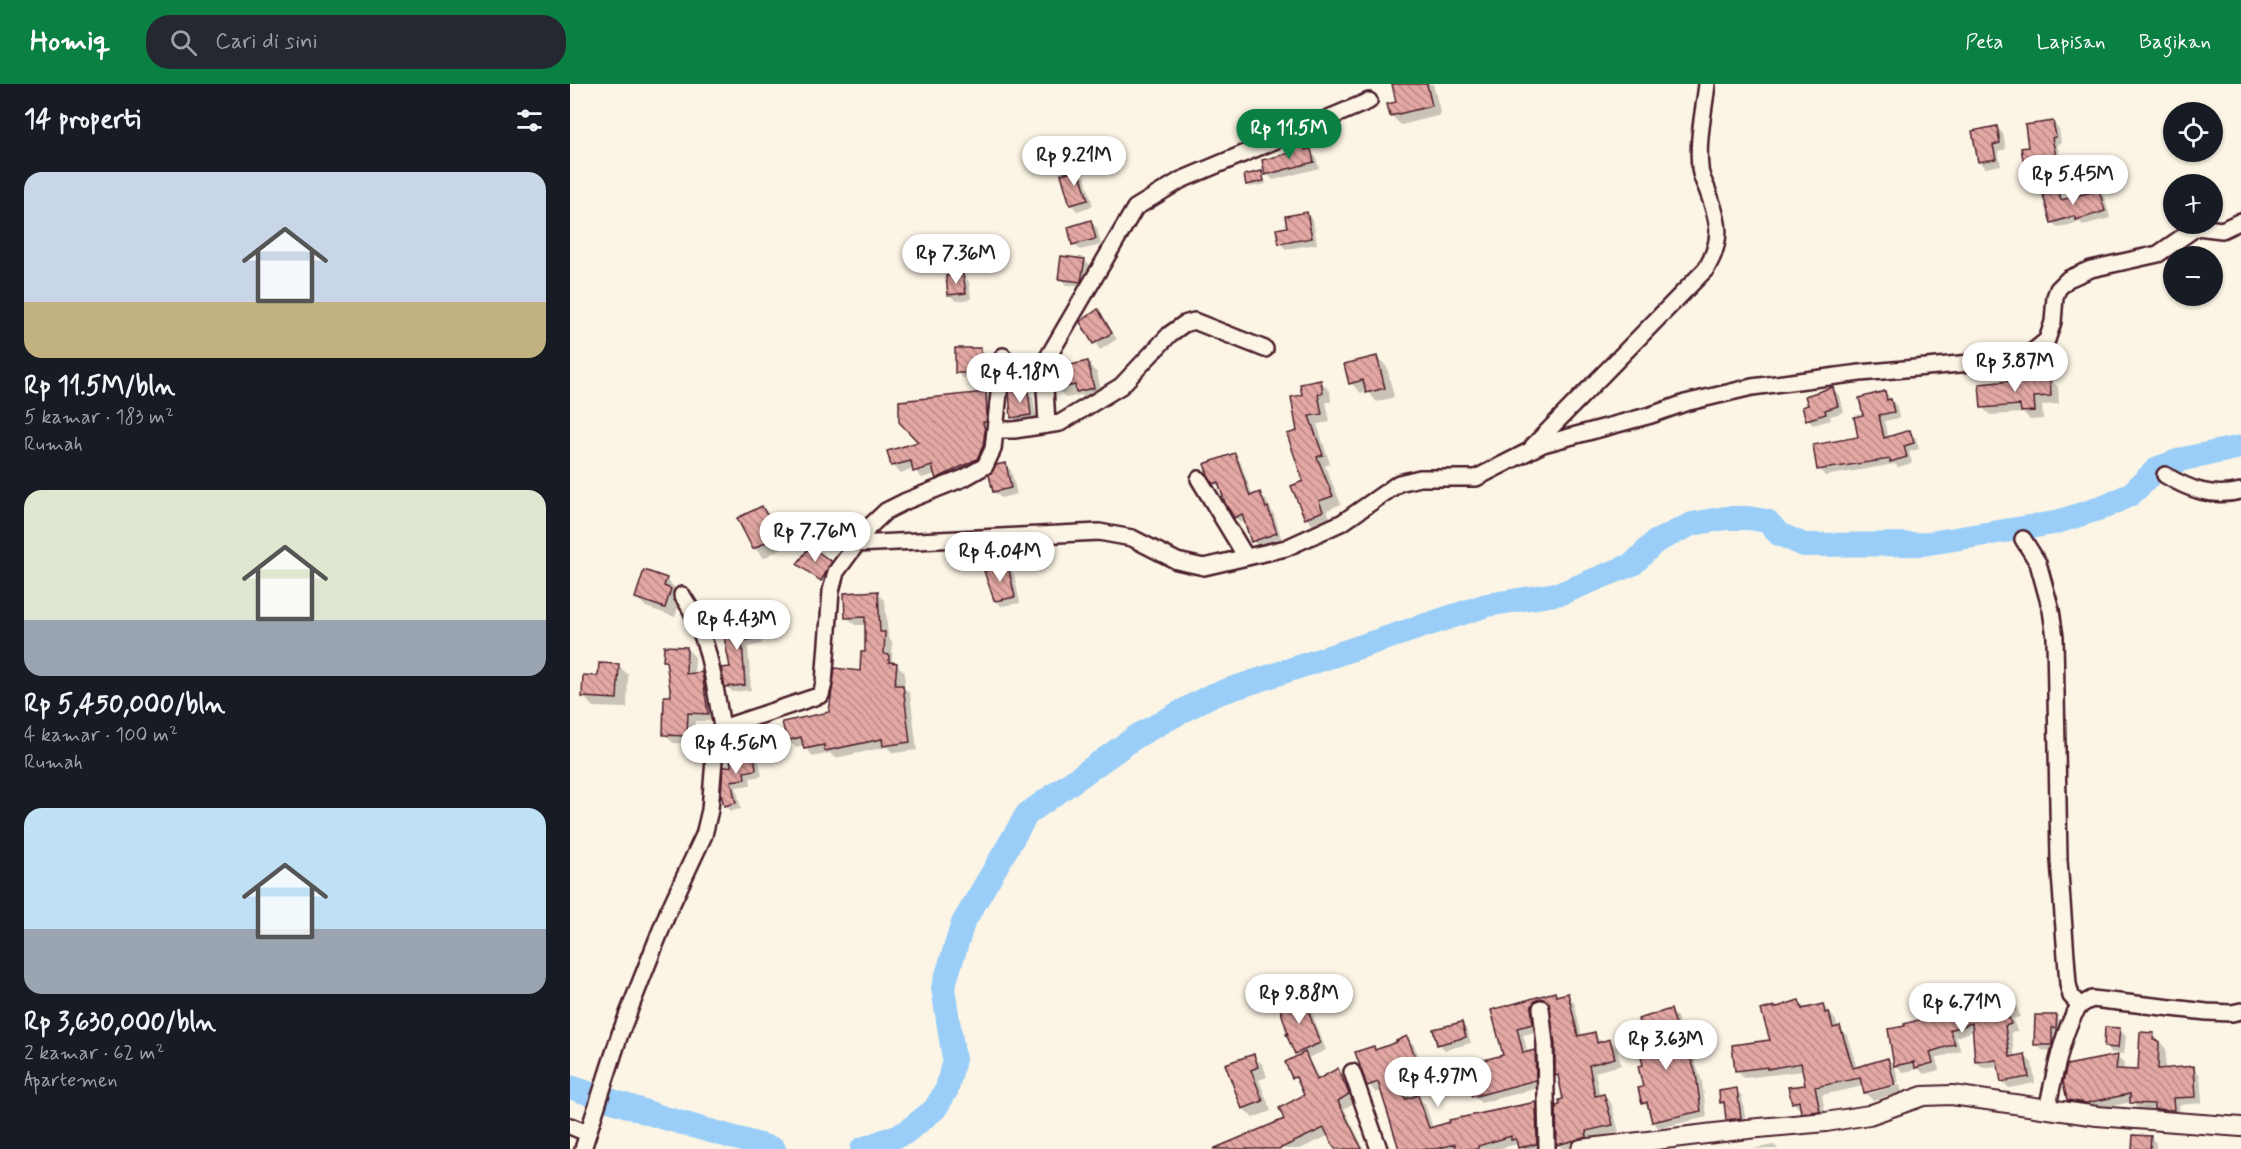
<!DOCTYPE html>
<html lang="id">
<meta charset="utf-8">
<style>
body{margin:0;font-family:Mynerve,sans-serif;background:#242831;color:#f1f3f6;height:100vh;display:flex;flex-direction:column;font-size:22px;white-space:nowrap}
*{box-sizing:border-box;margin:0}
p{font-size:20px;color:#9ea1a6}
.icon{flex:none;width:33px;height:33px;fill:none;stroke:currentColor;stroke-width:2;stroke-linecap:round;stroke-linejoin:round}
.map{position:relative;flex:1;overflow:hidden}
.drawer{display:flex;flex-direction:column;background:#171b24;width:570px}
.drawer>*{flex:none}
.controls{position:absolute;left:1593px;top:18px;display:grid;gap:12px}
.controls a{display:grid;place-items:center;width:60px;height:60px;border-radius:50%;background:#171b24;box-shadow:0 2px 4px #0004;font-size:30px}
.price{position:absolute;translate:-50% -51px;padding:0 14px;border-radius:21px;background:#fff;color:#222;font-size:20px;line-height:39px;filter:drop-shadow(0 2px 3px #0008)}
.price::after{content:'';position:absolute;left:50%;top:36px;width:18px;height:14px;margin-left:-9px;background:inherit;clip-path:polygon(0 0,100% 0,50% 100%)}
.price.active{background:#0b8043;color:#fff}
ul{padding:0;list-style:none}
li{display:grid;align-content:center;gap:12px;height:318px;padding:0 24px}
li span{display:grid;place-items:center;height:186px;border-radius:18px;color:#555}
li>.icon{margin-inline-start:auto}
span .icon{width:108px;height:108px;fill:#fffc;stroke-width:1}
li b{font-size:26px}
h2{display:flex;justify-content:space-between;align-items:center;height:72px;padding:0 24px;font-size:26px}
header{display:flex;align-items:center;gap:36px;box-sizing:border-box;height:84px;padding:0 30px;background:#0b8043;color:#fff}
header strong{font-size:28px}
nav{display:flex;gap:33px;margin-inline-start:auto;font-size:21px}
.search{width:420px;height:54px;background:#242831;display:flex;align-items:center;gap:15px;box-sizing:border-box;padding:0 21px;border-radius:24px;color:#9ea1a6;font-size:22px}
main{display:flex;flex:1;min-height:0}
.map>svg:first-child{display:block}
</style>
<header>
<strong>Homiq</strong>
<div class="search"><svg class="icon" aria-label="search" viewBox="0 0 24 24"><circle cx="10" cy="10" r="6"/><path d="M15 15l6 6"/></svg>Cari di sini</div>
<nav><a>Peta</a><a>Lapisan</a><a>Bagikan</a></nav>
</header>
<main>
<section class="drawer">
<h2>14 properti<svg class="icon" aria-label="filters" viewBox="0 0 24 24"><path d="M4 7h16M4 17h16"/><circle cx="9" cy="7" r="2"/><circle cx="15" cy="17" r="2"/></svg></h2>
<ul>
<li><span style="background:linear-gradient(#c9d6e8 70%,#c2b280 0)"><svg class="icon" aria-label="home" viewBox="0 0 24 24"><path d="M3 11l9-7 9 7M6 9v11h12V9"/></svg></span><div><b>Rp 11.5M/bln</b><p>5 kamar · 183 m²</p><p>Rumah</p></div></li>
<li><span style="background:linear-gradient(#dfe7d0 70%,#9aa5b1 0)"><svg class="icon" aria-label="home" viewBox="0 0 24 24"><path d="M3 11l9-7 9 7M6 9v11h12V9"/></svg></span><div><b>Rp 5,450,000/bln</b><p>4 kamar · 100 m²</p><p>Rumah</p></div></li>
<li><span style="background:linear-gradient(#bfe0f5 65%,#9aa5b1 0)"><svg class="icon" aria-label="home" viewBox="0 0 24 24"><path d="M3 11l9-7 9 7M6 9v11h12V9"/></svg></span><div><b>Rp 3,630,000/bln</b><p>2 kamar · 62 m²</p><p>Apartemen</p></div></li>
</ul>
</section>
<div class="map">
<svg width="1671" height="1065" viewBox="0 0 1671 1065">
<defs>
<pattern id="building-back-hatch" width="6" height="6" patternUnits="userSpaceOnUse" patternTransform="scale(1.5)"><rect width="6" height="6" fill="#e3a8a4"/><path d="M-1 5l2 2M0 0l6 6M5-1l2 2" fill="none" stroke="#ba8886"/></pattern>
</defs>
<rect width="100%" height="100%" fill="#fcf5e5"/>
<filter id="ink" filterUnits="userSpaceOnUse"><feTurbulence type="fractalNoise" baseFrequency=".0167" numOctaves="2"/><feDisplacementMap in="SourceGraphic" scale="12" xChannelSelector="R" yChannelSelector="G"/><feConvolveMatrix kernelMatrix="1 2 1 2 8 2 1 2 1" color-interpolation-filters="sRGB"/></filter>
<g filter="url(#ink)">
<g fill="#0003">
<polygon points="823,0 863,0 871,31 831,41 821,31 828,19"/>
<polygon points="1483,39 1489,45 1491,59 1487,60 1494,91 1478,94 1472,88 1471,84 1462,86 1455,80 1460,64"/>
<polygon points="1427,43 1433,50 1436,65 1428,67 1431,81 1416,84 1410,78"/>
<polygon points="733,61 746,73 749,84 703,96 697,90"/>
<polygon points="509,87 515,93 523,122 507,127 501,120"/>
<polygon points="692,89 696,100 680,103 678,100"/>
<polygon points="1488,108 1495,117 1529,108 1535,114 1540,134 1513,141 1510,138 1488,144 1482,138"/>
<polygon points="736,130 743,136 747,160 716,165 710,159 719,144"/>
<polygon points="521,138 527,144 531,161 510,166 504,160"/>
<polygon points="514,176 521,182 517,203 496,201 490,194"/>
<polygon points="393,191 399,198 401,215 386,217 380,211"/>
<polygon points="528,227 547,255 530,266 512,239"/>
<polygon points="410,265 417,272 417,286 405,286 405,294 393,294 387,288"/>
<polygon points="807,273 817,283 824,313 807,318 797,307 791,309 781,299"/>
<polygon points="517,279 527,289 533,314 518,317 511,311 496,314 486,304"/>
<polygon points="1479,295 1488,303 1489,320 1472,321 1473,335 1460,336 1454,329 1420,331 1412,323"/>
<polygon points="751,298 760,307 761,318 756,318 760,338 747,340 760,380 755,382 771,420 757,426 761,436 745,443 736,434 735,398 729,348 734,312"/>
<polygon points="1263,305 1269,311 1274,328 1260,332 1261,336 1243,341 1237,335"/>
<polygon points="457,308 463,314 467,337 449,339 443,333"/>
<polygon points="1315,308 1327,323 1329,334 1314,337 1318,354 1340,348 1346,354 1349,365 1339,368 1342,379 1328,383 1325,380 1255,392 1249,385 1290,354 1295,332"/>
<polygon points="415,310 422,316 420,370 374,401 367,394 366,390 352,394 344,385 330,389 323,382 319,368 351,359"/>
<polygon points="664,371 670,377 683,413 690,410 696,416 704,431 712,456 689,463 683,457 676,437 671,439 665,433 651,405 645,399"/>
<polygon points="435,380 441,387 447,410 431,414 424,408"/>
<polygon points="192,423 202,433 216,462 194,474 184,464"/>
<polygon points="261,479 267,485 258,502 229,480"/>
<polygon points="438,484 444,490 450,519 431,522 425,515"/>
<polygon points="96,495 106,505 104,510 110,516 105,533 76,523 66,513"/>
<polygon points="307,509 315,517 318,553 322,558 322,576 335,589 334,604 340,610 347,666 323,669 317,663 265,674 260,669 243,673 235,662 226,664 218,656 260,629 291,588 296,570 296,541 285,541 277,533"/>
<polygon points="183,538 189,544 192,560 178,563 181,606 163,608 156,602 162,585 154,543"/>
<polygon points="117,565 125,573 124,591 132,590 140,598 146,637 125,637 125,659 103,659 95,650 102,613 98,580 94,576"/>
<polygon points="48,581 58,591 57,624 23,623 14,613 30,594"/>
<polygon points="183,671 189,677 192,692 180,694 181,701 166,703 171,725 161,727 155,721 163,683"/>
<polygon points="1415,908 1421,914 1438,909 1445,916 1450,933 1443,935 1447,947 1441,948 1445,974 1455,972 1462,979 1465,999 1439,1004 1432,997 1430,983 1413,984 1406,977 1404,947 1386,953 1391,967 1366,974 1369,986 1354,990 1349,985 1333,988 1326,981 1365,933"/>
<polygon points="985,910 989,913 997,911 1004,918 1012,953 1024,950 1032,959 1040,957 1047,964 1051,981 1025,988 1030,1013 1034,1012 1041,1019 1049,1048 1022,1054 1024,1060 1003,1065 993,1065 988,1060 991,1022 995,1016 990,994 987,991 982,922 977,921 969,947 953,951 958,970 965,968 972,975 972,1003 911,1019 903,1012 935,972 923,927"/>
<polygon points="733,914 739,921 756,966 738,974 750,996 767,986 774,993 785,1018 774,1025 794,1065 767,1065 760,1051 730,1065 648,1065 647,1063 716,1036 736,1012 731,1001 724,993 730,972 718,951"/>
<polygon points="1229,918 1236,925 1252,921 1260,929 1266,937 1268,944 1277,951 1287,984 1317,976 1325,983 1329,998 1298,1007 1298,1010 1330,1001 1332,1008 1303,1016 1295,1009 1293,1002 1252,1011 1256,1034 1240,1036 1223,1018 1236,1002 1234,987 1174,994 1166,986 1202,957 1205,925"/>
<polygon points="1100,927 1107,933 1112,951 1104,953 1109,971 1118,969 1124,975 1132,998 1137,1033 1089,1044 1083,1038 1080,1025 1073,1019 1077,961"/>
<polygon points="1486,933 1493,939 1492,950 1488,950 1487,967 1472,966 1466,960"/>
<polygon points="891,940 897,946 901,959 875,966 869,960"/>
<polygon points="1550,946 1556,952 1554,970 1542,969 1535,963"/>
<polygon points="1583,950 1596,965 1595,986 1623,984 1630,991 1632,1019 1609,1021 1610,1033 1593,1032 1587,1026 1569,1025 1561,1018 1524,1026 1505,1023 1498,1015 1547,973 1554,980 1553,987 1570,987"/>
<polygon points="837,954 844,961 858,995 835,1004 839,1016 848,1013 855,1020 863,1044 966,1019 973,1027 974,1065 951,1065 947,1060 928,1065 831,1065 812,1006 806,1009 799,1001 803,963 807,967 829,959"/>
<polygon points="683,972 693,981 697,993 689,996 701,1027 683,1034 673,1024"/>
<polygon points="1166,1006 1172,1012 1176,1040 1164,1042 1157,1036 1156,1022 1152,1018"/>
<polygon points="1580,1053 1586,1059 1586,1065 1563,1065"/>
<polygon points="1204,1061 1208,1065 1183,1065"/>
</g>
<g fill="none" stroke-linecap="round" stroke-linejoin="round">
<g stroke="#9acef8" stroke-width="24">
<polyline points="0,1003 91,1033 204,1065"/>
<polyline points="292,1065 335,1049 365,1025 377,1005 384,975 373,904 393,839 457,730 567,652 640,612 917,521 992,509 1063,480 1085,458 1122,440 1156,434 1178,434 1197,437 1209,450 1234,461 1353,460 1484,439 1537,422 1561,410 1588,384 1613,375 1671,363"/>
</g>
</g>
<g fill="url(#building-back-hatch)" stroke="#4a1f2b" stroke-width="1.5">
<polygon points="822,0 857,0 862,22 820,32 817,20 826,18"/>
<polygon points="1483,37 1486,53 1482,54 1489,85 1471,89 1468,77 1454,80 1451,64 1458,63 1455,41"/>
<polygon points="1427,42 1430,59 1423,61 1426,75 1408,78 1402,47"/>
<polygon points="734,59 735,66 741,65 744,78 695,91 692,76 720,69 719,63"/>
<polygon points="509,85 518,116 500,121 491,90"/>
<polygon points="692,87 694,97 676,101 674,91"/>
<polygon points="1529,106 1535,127 1506,136 1504,132 1481,139 1473,111 1489,107 1491,116"/>
<polygon points="737,128 742,154 709,160 706,145 717,143 715,132"/>
<polygon points="521,136 526,155 502,161 498,143"/>
<polygon points="491,172 515,175 511,198 488,195"/>
<polygon points="393,190 396,209 378,211 376,192"/>
<polygon points="528,225 542,249 523,260 510,238"/>
<polygon points="385,264 411,264 411,281 399,281 399,289 385,289"/>
<polygon points="807,272 815,304 796,309 793,296 779,300 774,280"/>
<polygon points="518,277 524,304 506,308 505,301 485,305 484,285"/>
<polygon points="1480,293 1481,312 1464,313 1465,327 1451,328 1450,321 1411,324 1409,300"/>
<polygon points="751,296 753,309 748,310 752,330 739,332 753,371 747,373 763,412 749,417 753,427 735,435 721,402 733,397 717,350 727,347 721,313 732,311 730,300"/>
<polygon points="1263,303 1268,322 1255,326 1256,330 1236,336 1232,323 1238,321 1235,312"/>
<polygon points="458,306 461,331 441,334 439,307"/>
<polygon points="1315,307 1317,316 1321,315 1324,328 1309,331 1314,354 1340,346 1344,359 1334,362 1337,373 1320,378 1320,375 1247,386 1243,361 1288,353 1284,333 1293,331 1289,314"/>
<polygon points="416,308 417,331 416,338 413,338 415,347 413,362 407,375 366,395 362,382 343,388 341,377 321,382 317,367 348,358 329,338 329,317"/>
<polygon points="665,369 680,412 690,408 696,424 698,423 707,449 681,458 672,430 664,434 655,419 648,398 643,400 638,391 634,380"/>
<polygon points="436,379 441,404 423,408 419,391 426,381"/>
<polygon points="192,422 208,452 183,465 167,434"/>
<polygon points="240,462 262,478 251,497 227,480"/>
<polygon points="433,481 434,483 438,482 445,513 426,517 424,516 414,487"/>
<polygon points="74,486 97,494 94,502 101,505 95,524 65,514"/>
<polygon points="308,507 310,548 315,548 314,570 319,571 319,578 327,579 325,601 333,601 340,658 313,662 312,655 255,667 254,661 234,665 231,653 217,657 212,638 259,628 265,584 290,587 291,568 295,568 295,533 275,534 274,509"/>
<polygon points="184,536 187,554 172,557 175,601 155,603 151,584 160,583 152,542"/>
<polygon points="94,562 117,563 116,590 132,588 138,630 118,629 117,652 93,651 94,612 101,612 96,577 93,577"/>
<polygon points="29,579 49,580 47,615 12,613 13,591 28,592"/>
<polygon points="184,669 186,686 174,688 175,695 161,697 166,719 154,722 151,710 153,683 161,682 160,673"/>
<polygon points="1416,906 1418,914 1439,908 1444,926 1437,928 1441,940 1435,942 1440,973 1455,970 1459,993 1431,998 1427,976 1405,978 1402,939 1380,946 1385,960 1360,968 1363,979 1345,984 1344,978 1324,982 1318,945 1335,942 1334,940 1363,932 1362,926 1376,922 1375,919"/>
<polygon points="985,908 986,912 998,909 1008,952 1025,948 1027,959 1040,955 1045,974 1019,981 1025,1012 1034,1010 1043,1041 1016,1047 1017,1053 987,1061 986,1022 990,1021 989,1016 993,1015 988,991 985,992 985,959 978,918 971,914 965,917 961,924 963,940 947,944 953,969 965,966 966,996 902,1013 894,981 933,971 921,926"/>
<polygon points="733,913 750,959 725,970 716,950 718,950 709,921"/>
<polygon points="1229,916 1232,925 1253,920 1255,929 1259,928 1263,944 1270,942 1283,984 1318,974 1325,1001 1294,1009 1290,994 1245,1003 1250,1027 1231,1029 1229,1017 1222,1019 1218,1003 1235,1001 1231,979 1197,985 1197,983 1165,987 1162,961 1200,956 1191,926 1204,922 1204,924"/>
<polygon points="1101,925 1107,945 1099,947 1105,970 1118,967 1126,990 1131,1027 1082,1038 1077,1018 1072,1020 1068,1004 1073,1003 1068,982 1073,981 1068,962 1075,960 1068,935"/>
<polygon points="1465,931 1487,931 1486,944 1482,944 1482,961 1464,961"/>
<polygon points="892,938 896,953 867,961 863,945"/>
<polygon points="1535,943 1550,944 1548,964 1534,963"/>
<polygon points="1570,948 1584,949 1583,956 1589,957 1588,985 1624,982 1626,1013 1603,1014 1604,1026 1602,1026 1584,1025 1584,1020 1560,1019 1560,1010 1516,1019 1497,1016 1493,998 1497,981 1548,971 1546,985 1568,986"/>
<polygon points="837,952 851,987 829,996 835,1015 848,1011 859,1044 880,1038 879,1036 966,1018 967,1060 948,1064 946,1055 941,1056 941,1052 908,1062 908,1065 886,1065 885,1060 866,1065 829,1065 808,998 797,1002 785,968 804,962 805,966 827,958 826,957"/>
<polygon points="735,968 747,996 768,984 779,1010 768,1017 792,1065 765,1065 754,1044 709,1065 643,1065 714,1035 709,1024 734,1011 726,993 722,994 715,978"/>
<polygon points="684,970 688,983 681,986 693,1017 672,1025 655,980"/>
<polygon points="1167,1004 1171,1034 1156,1036 1154,1018 1150,1019 1149,1007"/>
<polygon points="1563,1051 1581,1052 1580,1065 1562,1065"/>
</g>
<g fill="none" stroke-linecap="round" stroke-linejoin="round">
<defs>
<g id="minor">
<polyline points="477,341 474,284 478,273 565,124 611,96 799,17"/>
<polyline points="425,346 444,346 490,339 551,302 600,250 614,240 624,237 695,265"/>
<path d="M963 362 1136 185C1154 155 1149 137 1137 105 1134 98 1130 91 1130 83 1127 56 1134 27 1137 0"/>
<path d="M1595 391C1620 406 1642 414 1671 407"/>
<polyline points="629,395 676,473"/>
<polyline points="1453,455 1468,479 1481,526 1485,553 1489,776 1498,900 1501,912 1510,922"/>
<polyline points="286,460 529,448 562,454 607,477 634,483 716,464 773,438 829,399 850,394 906,394 973,360 1081,331 1115,319 1182,303 1290,289 1434,276 1461,269 1477,256 1483,238 1485,213 1488,205 1498,195 1521,185 1588,170 1627,143 1652,146 1671,137"/>
<path d="M112 511C140 551 144 601 153 648"/>
<polyline points="971,924 975,960 977,1065"/>
<polyline points="782,988 809,1065"/>
<path d="M1477 1025C1483 1000 1493 940 1510 922 1513 919 1518 917 1522 915L1637 928 1662 929 1671 927"/>
<polyline points="0,1042 17,1049"/>
<polyline points="13,1065 50,950 98,828 134,751 140,726 145,663 151,650 161,641 251,611 254,599 261,507 266,488 299,443 316,427 336,417 394,394 415,382 423,365 433,272"/>
</g>
<polyline id="tertiary" points="1011,1065 1178,1045 1256,1038 1299,1031 1353,1012 1382,1011 1527,1032 1671,1043"/>
</defs>
<use href="#minor" stroke="#4a1f2b" stroke-width="20"/>
<use href="#tertiary" stroke="#4a1f2b" stroke-width="22"/>
<use href="#minor" stroke="#fcf5e5" stroke-width="15"/>
<use href="#tertiary" stroke="#fcf5e5" stroke-width="18"/>
</g>
</g>
</svg>
<div class="controls">
<a><svg class="icon" aria-label="locate" viewBox="0 0 24 24"><circle cx="12" cy="12" r="6"/><path d="M12 2v4M12 18v4M2 12h4M18 12h4"/></svg></a>
<a>+</a>
<a>−</a>
</div>
<b class="price active" style="left:719px;top:76px">Rp 11.5M</b>
<b class="price" style="left:504px;top:103px">Rp 9.21M</b>
<b class="price" style="left:1503px;top:122px">Rp 5.45M</b>
<b class="price" style="left:386px;top:201px">Rp 7.36M</b>
<b class="price" style="left:1445px;top:309px">Rp 3.87M</b>
<b class="price" style="left:450px;top:320px">Rp 4.18M</b>
<b class="price" style="left:245px;top:479px">Rp 7.76M</b>
<b class="price" style="left:430px;top:499px">Rp 4.04M</b>
<b class="price" style="left:167px;top:567px">Rp 4.43M</b>
<b class="price" style="left:166px;top:691px">Rp 4.56M</b>
<b class="price" style="left:729px;top:941px">Rp 9.88M</b>
<b class="price" style="left:1392px;top:950px">Rp 6.71M</b>
<b class="price" style="left:1096px;top:987px">Rp 3.63M</b>
<b class="price" style="left:868px;top:1024px">Rp 4.97M</b>
</div>
</main>
